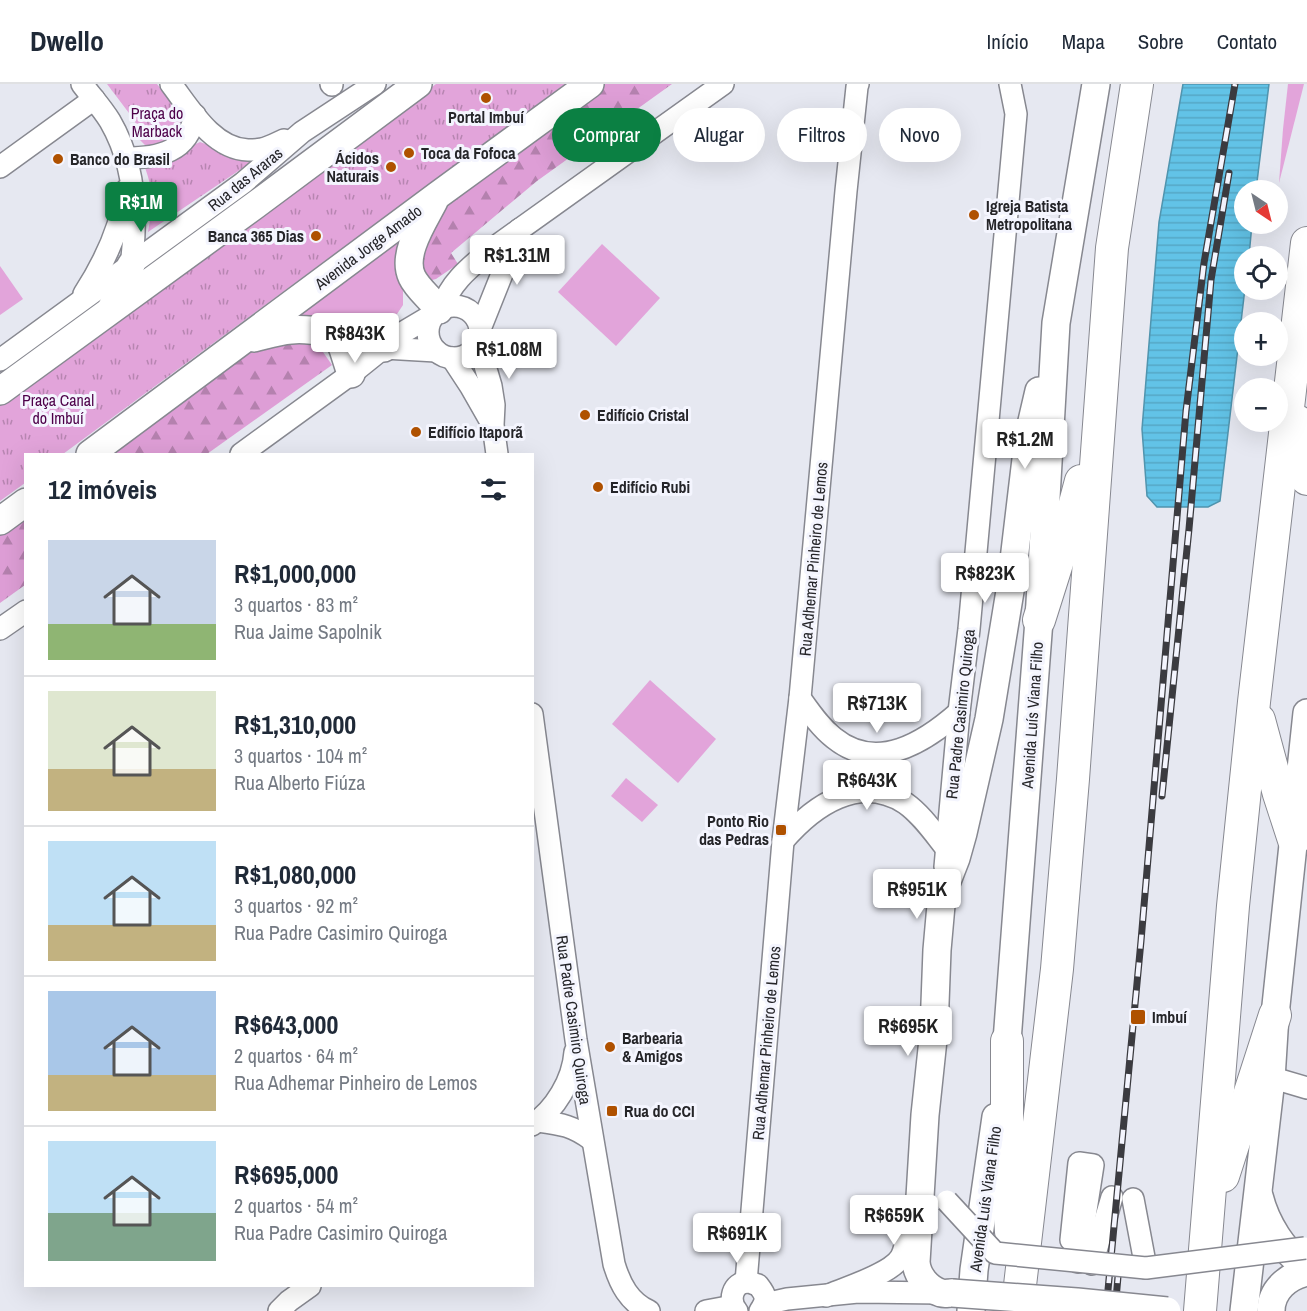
<!DOCTYPE html>
<html lang="pt">
<meta charset="utf-8">
<style>
body{margin:0;font-family:"Archivo Narrow",sans-serif;background:#f2f2f3;color:#1f2937;height:100vh;display:flex;flex-direction:column;font-size:22px;white-space:nowrap}
*{box-sizing:border-box;margin:0}
p{font-size:20px;color:#747a83}
.icon{flex:none;width:33px;height:33px;fill:none;stroke:currentColor;stroke-width:2;stroke-linecap:round;stroke-linejoin:round}
.map{position:relative;flex:1;overflow:hidden}
.side{position:absolute;left:24px;top:369px;width:510px;height:834px;display:flex;flex-direction:column;background:#fff;border-radius:0px;box-shadow:0 6px 24px #0002}
.side>*{flex:none}
.banner{position:absolute;left:552px;top:24px;width:570px;height:54px;display:flex;gap:12px}
.needle{width:39px;rotate:145deg}
.tools{position:absolute;left:1234px;top:96px;display:grid;gap:12px}
.tools a{display:grid;place-items:center;width:54px;height:54px;border-radius:50%;background:#fff;box-shadow:0 6px 24px #0002;font-size:30px}
.price{position:absolute;translate:-50% -51px;padding:0 14px;border-radius:6px;background:#fff;color:#222;font-size:20px;line-height:39px;filter:drop-shadow(0 2px 3px #0008)}
.price::after{content:'';position:absolute;left:50%;top:36px;width:18px;height:14px;margin-left:-9px;background:inherit;clip-path:polygon(0 0,100% 0,50% 100%)}
.price.selected{background:#0b8043;color:#fff}
ul{padding:0;list-style:none}
li{display:flex;align-items:center;gap:18px;height:150px;padding:0 24px}
li+li{border-top:2px solid #e0e1e3}
li span{display:grid;place-items:center;flex:none;width:168px;height:120px;border-radius:0px;color:#555}
li>.icon{margin-inline-start:auto}
span .icon{width:72px;height:72px;fill:#fffc;stroke-width:1}
li b{font-size:26px}
h2{display:flex;justify-content:space-between;align-items:center;height:72px;padding:0 24px;font-size:26px}
.pill{padding:0 21px;border-radius:27px;background:#fff;box-shadow:0 6px 24px #0002;font-size:21px;line-height:54px}
.pill.selected{background:#0b8043;color:#fff}
header{display:flex;align-items:center;gap:36px;box-sizing:border-box;height:84px;padding:0 30px;background:#fff;border-bottom:2px solid #e0e1e3}
header strong{font-size:28px}
nav{display:flex;gap:33px;margin-inline-start:auto;font-size:21px}
.map>svg:first-child{display:block}
</style>
<header>
<strong>Dwello</strong>
<nav><a>Início</a><a>Mapa</a><a>Sobre</a><a>Contato</a></nav>
</header>
<div class="map">
<svg width="1307" height="1227" viewBox="0 0 1307 1227">
<defs>
<pattern id="forest-firs" width="22" height="20" patternUnits="userSpaceOnUse" patternTransform="scale(1.5)"><rect width="22" height="20" fill="#de9ed6"/><path d="M5 1l3.5 6h-7zM16 11l3.5 6h-7z" fill="#b481ae"/></pattern>
<pattern id="park-tufts" width="24" height="20" patternUnits="userSpaceOnUse" patternTransform="scale(1.5)"><rect width="24" height="20" fill="#e2a4da"/><path d="M3 7l-1-3M5 7V3M7 7l1-3M15 17l-1-3M17 17v-4M19 17l1-3" fill="none" stroke="#b785b1"/></pattern>
<pattern id="water-rules" width="6" height="5" patternUnits="userSpaceOnUse" patternTransform="scale(1.5)"><rect width="6" height="5" fill="#62c3e7"/><path d="M0 2.5h6" fill="none" stroke="#55a7c6"/></pattern>
</defs>
<rect width="100%" height="100%" fill="#e6e8f1"/>
<g fill="#e2a4da">
<polygon points="1288,0 1304,0 1279,99 1283,45"/>
<polygon points="408,140 398,161 396,182 403,202 403,221 393,236 378,244 364,247 305,235 287,229"/>
<polygon points="602,160 660,214 616,262 558,208"/>
<polygon points="0,182 23,215 0,231"/>
<polygon points="650,596 716,655 678,699 612,640"/>
<polygon points="626,694 658,721 642,738 611,712"/>
</g>
<g fill="url(#forest-firs)">
<polygon points="605,0 672,0 537,97 451,169 458,180 436,195 428,197 421,194 418,159 432,130"/>
<polygon points="288,253 314,255 332,281 207,370 93,370 243,270"/>
<polygon points="25,419 25,501 0,519 0,438"/>
</g>
<g fill="url(#park-tufts)">
<polygon points="107,0 157,0 175,22 182,36 179,49 155,65 145,61 138,54 135,37"/>
<polygon points="436,0 565,0 63,370 26,370 25,399 0,417 0,318 265,127"/>
<path d="M200 58 241 73H259L148 148C153 121 154 107 144 81L158 78Z"/>
</g>
<polygon fill="url(#water-rules)" stroke="#5094ae" stroke-width="1.5" points="1183,0 1269,0 1256,106 1245,106 1245,140 1252,140 1249,172 1245,172 1245,204 1220,417 1208,423 1157,423 1147,412 1142,345 1159,138"/>
<g fill="none" stroke-linecap="round" stroke-linejoin="round">
<defs>
<g id="minor">
<path d="M82 0C91 12 102 24 110 37 135 80 138 132 131 181"/>
<path d="M171 0C190 25 213 65 248 66 253 66 258 66 262 65 270 63 277 59 284 56"/>
<polyline points="331,0 332,1"/>
<path d="M126 74C159 74 188 68 195 31"/>
<polyline points="0,83 94,15"/>
<path d="M84 210C104 179 121 143 126 106"/>
<circle cx="454" cy="248" r="26"/>
<path d="M442 224C450 199 469 184 488 168L723 0"/>
<polyline points="480,245 520,145"/>
<polyline points="478,258 491,302 494,321 493,341 497,370"/>
<polyline points="384,264 436,267"/>
<polyline points="452,274 471,303 491,338"/>
<polyline points="0,276 243,99 302,48 375,0"/>
<polyline points="241,370 351,290 402,249 434,230"/>
<polyline points="0,545 26,527"/>
<path d="M800 614C810 628 820 643 834 654 877 689 925 658 959 628"/>
<path d="M532 630 576 956 614 1180C620 1200 629 1218 649 1227"/>
<path d="M783 757C814 721 859 690 905 719 921 730 934 749 946 764"/>
<polyline points="945,783 959,628 969,545 1016,30 1010,0"/>
<polyline points="1271,995 1280,996 1307,1004"/>
<path d="M538 1037C562 1040 573 1042 592 1056"/>
<path d="M532 1041C555 1026 573 996 575 968"/>
<polyline points="1133,1115 1146,1184"/>
<polyline points="1074,1155 1083,1086 1087,1086 1076,1158 1071,1156 1079,1079 1093,1081 1078,1178"/>
<polyline points="1092,1180 1112,1113"/>
<polyline points="746,1198 783,757 800,614 846,107 857,3 858,0"/>
<path d="M826 1212C845 1204 891 1190 901 1173 906 1164 907 1151 909 1140"/>
<polyline points="765,1220 787,1215 858,1208 941,1209"/>
<polyline points="279,1227 289,1217 310,1202"/>
<polyline points="706,1227 733,1222"/>
<path d="M737 1227C728 1217 732 1198 748 1198 751 1198 754 1200 758 1201 766 1211 768 1215 760 1227"/>
</g>
<g id="major">
<path d="M434 117C424 137 401 170 412 193 417 204 431 215 439 226"/>
<polyline points="112,223 131,181"/>
<polyline points="337,251 343,265 351,290"/>
<path d="M254 254C266 251 278 247 291 246 319 243 356 257 384 264"/>
<polyline points="0,307 254,122 418,0"/>
<polyline points="90,370 438,111 590,0"/>
<polyline points="0,437 26,418"/>
<polyline points="1005,977 1007,957 1039,536 1056,239 1096,0"/>
<path d="M1259 1112C1266 1140 1283 1167 1307 1184"/>
<path d="M952 1209C948 1209 945 1210 941 1209 928 1205 917 1192 916 1178L925 1031 934 946 937 866 942 810 956 774 963 749 989 635 1011 501 1029 350 1039 307"/>
<polyline points="971,1227 974,1186 996,1033"/>
<polyline points="1244,1227 1271,995 1275,931 1307,629"/>
<path d="M1271 1227C1271 1206 1288 1192 1307 1188"/>
</g>
<g id="highway">
<polyline points="1297,337 1307,395"/>
<polyline points="1039,536 1070,438 1081,397"/>
<polyline points="1259,636 1279,710 1294,756"/>
<polyline points="1007,957 1007,1087 1011,1148"/>
<polyline points="1223,1092 1275,931"/>
<polyline points="1017,1227 1057,885 1073,695 1112,164 1137,0"/>
<polyline points="1200,1227 1233,822 1254,618 1307,159"/>
</g>
</defs>
<use href="#minor" stroke="#878890" stroke-width="24"/>
<use href="#major" stroke="#878890" stroke-width="30"/>
<use href="#highway" stroke="#878890" stroke-width="34"/>
<use href="#minor" stroke="#fff" stroke-width="21"/>
<use href="#major" stroke="#fff" stroke-width="27"/>
<use href="#highway" stroke="#fff" stroke-width="32"/>
<defs>
<g id="rail">
<polyline points="1162,712 1189,445 1211,196 1229,89"/>
<polyline points="1106,1227 1141,857 1186,327 1204,179 1235,0"/>
<polyline points="1115,1227 1119,1181"/>
</g>
</defs>
<use href="#rail" stroke="#3b3b40" stroke-width="7"/>
<use href="#rail" stroke="#f4f5fe" stroke-width="4.5" stroke-dasharray="14" stroke-linecap="butt"/>
<defs>
<polyline id="minor-bridge" points="947,1117 995,1169 1146,1184 1305,1164"/>
<polyline id="major-bridge" points="952,1209 1077,1218 1167,1227"/>
</defs>
<use href="#minor-bridge" stroke="#878890" stroke-width="24" stroke-linecap="butt"/>
<use href="#major-bridge" stroke="#878890" stroke-width="30" stroke-linecap="butt"/>
<use href="#minor-bridge" stroke="#fff" stroke-width="21"/>
<use href="#major-bridge" stroke="#fff" stroke-width="27"/>
</g>
<g fill="#af5100" stroke="#f4f5fe" stroke-width="2">
<circle cx="486" cy="14" r="6"/>
<circle cx="409" cy="69" r="6"/>
<circle cx="58" cy="75" r="6"/>
<circle cx="391" cy="83" r="6"/>
<circle cx="974" cy="131" r="6"/>
<circle cx="316" cy="152" r="6"/>
<circle cx="585" cy="331" r="6"/>
<circle cx="416" cy="348" r="6"/>
<circle cx="598" cy="403" r="6"/>
<rect x="775" y="740" width="12" height="12" rx="3"/>
<rect x="1130" y="925" width="16" height="16" rx="3"/>
<circle cx="610" cy="963" r="6"/>
<rect x="606" y="1021" width="12" height="12" rx="3"/>
</g>
<g text-anchor="middle" stroke-width="6" stroke-linejoin="round" paint-order="stroke">
<g font-size="16" fill="#4d0049" stroke="#f4f5fe">
<text x="157" y="35">Praça do<tspan x="157" dy="18">Marback</tspan></text>
<text x="58" y="322">Praça Canal<tspan x="58" dy="18">do Imbuí</tspan></text>
</g>
<g font-size="16" font-weight="bold" fill="#252529" stroke="#f4f5fe" text-anchor="start">
<text x="486" y="39" text-anchor="middle">Portal Imbuí</text>
<text x="421" y="75">Toca da Fofoca</text>
<text x="379" y="80" text-anchor="end">Ácidos<tspan x="379" dy="18">Naturais</tspan></text>
<text x="70" y="81">Banco do Brasil</text>
<text x="986" y="128">Igreja Batista<tspan x="986" dy="18">Metropolitana</tspan></text>
<text x="304" y="158" text-anchor="end">Banca 365 Dias</text>
<text x="597" y="337">Edifício Cristal</text>
<text x="428" y="354">Edifício Itaporã</text>
<text x="610" y="409">Edifício Rubi</text>
<text x="769" y="743" text-anchor="end">Ponto Rio<tspan x="769" dy="18">das Pedras</tspan></text>
<text x="1152" y="939">Imbuí</text>
<text x="622" y="960">Barbearia<tspan x="622" dy="18">&amp; Amigos</tspan></text>
<text x="624" y="1033">Rua do CCI</text>
</g>
<g font-size="16" fill="#252529" stroke="#f4f5fe">
<text transform="translate(245 95) rotate(-39)" y="6">Rua das Araras</text>
<text transform="translate(368 163) rotate(-37)" y="6">Avenida Jorge Amado</text>
<text transform="translate(813 475) rotate(-85)" y="6">Rua Adhemar Pinheiro de Lemos</text>
<text transform="translate(960 630) rotate(-84)" y="6">Rua Padre Casimiro Quiroga</text>
<text transform="translate(1032 631) rotate(-86)" y="6">Avenida Luís Viana Filho</text>
<text transform="translate(574 936) rotate(82)" y="6">Rua Padre Casimiro Quiroga</text>
<text transform="translate(766 959) rotate(-85)" y="6">Rua Adhemar Pinheiro de Lemos</text>
<text transform="translate(985 1115) rotate(-82)" y="6">Avenida Luís Viana Filho</text>
</g>
</g>
</svg>
<div class="tools">
<a><svg class="needle" viewBox="-14 -14 28 28"><path d="M0-13l5 13h-10z" fill="#e53935"/><path d="M0 13l5-13h-10z" fill="#747a83"/></svg></a>
<a><svg class="icon" aria-label="locate" viewBox="0 0 24 24"><circle cx="12" cy="12" r="6"/><path d="M12 2v4M12 18v4M2 12h4M18 12h4"/></svg></a>
<a>+</a>
<a>−</a>
</div>
<b class="price selected" style="left:141px;top:149px">R$1M</b>
<b class="price" style="left:517px;top:202px">R$1.31M</b>
<b class="price" style="left:355px;top:280px">R$843K</b>
<b class="price" style="left:509px;top:296px">R$1.08M</b>
<b class="price" style="left:1025px;top:386px">R$1.2M</b>
<b class="price" style="left:985px;top:520px">R$823K</b>
<b class="price" style="left:877px;top:650px">R$713K</b>
<b class="price" style="left:867px;top:727px">R$643K</b>
<b class="price" style="left:917px;top:836px">R$951K</b>
<b class="price" style="left:908px;top:973px">R$695K</b>
<b class="price" style="left:894px;top:1162px">R$659K</b>
<b class="price" style="left:737px;top:1180px">R$691K</b>
<div class="banner">
<a class="pill selected">Comprar</a>
<a class="pill">Alugar</a>
<a class="pill">Filtros</a>
<a class="pill">Novo</a>
</div>
<section class="side">
<h2>12 imóveis<svg class="icon" aria-label="filters" viewBox="0 0 24 24"><path d="M4 7h16M4 17h16"/><circle cx="9" cy="7" r="2"/><circle cx="15" cy="17" r="2"/></svg></h2>
<ul>
<li><span style="background:linear-gradient(#c9d6e8 70%,#8fb573 0)"><svg class="icon" aria-label="home" viewBox="0 0 24 24"><path d="M3 11l9-7 9 7M6 9v11h12V9"/></svg></span><div><b>R$1,000,000</b><p>3 quartos · 83 m²</p><p>Rua Jaime Sapolnik</p></div></li>
<li><span style="background:linear-gradient(#dfe7d0 65%,#c2b280 0)"><svg class="icon" aria-label="home" viewBox="0 0 24 24"><path d="M3 11l9-7 9 7M6 9v11h12V9"/></svg></span><div><b>R$1,310,000</b><p>3 quartos · 104 m²</p><p>Rua Alberto Fiúza</p></div></li>
<li><span style="background:linear-gradient(#bfe0f5 70%,#c2b280 0)"><svg class="icon" aria-label="home" viewBox="0 0 24 24"><path d="M3 11l9-7 9 7M6 9v11h12V9"/></svg></span><div><b>R$1,080,000</b><p>3 quartos · 92 m²</p><p>Rua Padre Casimiro Quiroga</p></div></li>
<li><span style="background:linear-gradient(#a9c7e8 70%,#c2b280 0)"><svg class="icon" aria-label="home" viewBox="0 0 24 24"><path d="M3 11l9-7 9 7M6 9v11h12V9"/></svg></span><div><b>R$643,000</b><p>2 quartos · 64 m²</p><p>Rua Adhemar Pinheiro de Lemos</p></div></li>
<li><span style="background:linear-gradient(#bfe0f5 60%,#7fa58c 0)"><svg class="icon" aria-label="home" viewBox="0 0 24 24"><path d="M3 11l9-7 9 7M6 9v11h12V9"/></svg></span><div><b>R$695,000</b><p>2 quartos · 54 m²</p><p>Rua Padre Casimiro Quiroga</p></div></li>
</ul>
</section>
</div>
